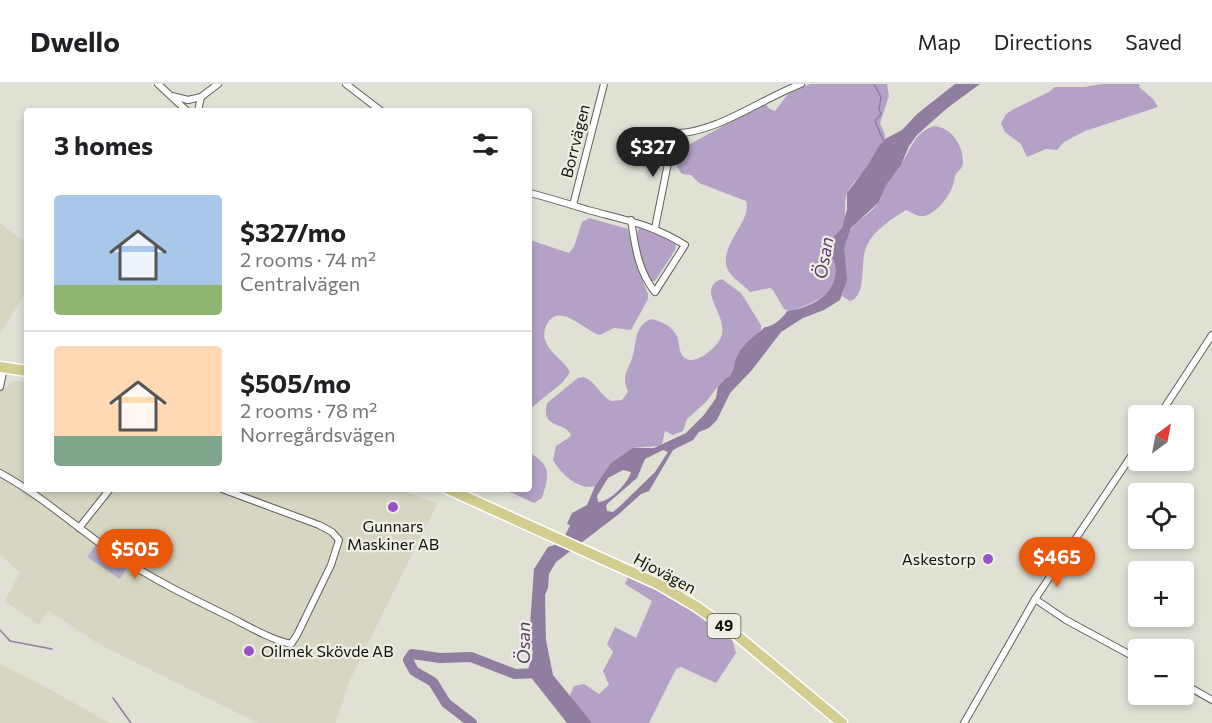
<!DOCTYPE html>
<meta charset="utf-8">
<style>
body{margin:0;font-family:Commissioner,sans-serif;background:#f6f6f6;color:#202124;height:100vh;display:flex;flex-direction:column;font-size:22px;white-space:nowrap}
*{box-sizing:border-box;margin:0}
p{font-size:20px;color:#757577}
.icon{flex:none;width:33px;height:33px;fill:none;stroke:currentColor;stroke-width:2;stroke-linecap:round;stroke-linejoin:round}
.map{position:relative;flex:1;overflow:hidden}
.sheet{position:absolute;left:24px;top:24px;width:508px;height:384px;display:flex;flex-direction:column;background:#fff;border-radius:6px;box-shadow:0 3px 9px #0003}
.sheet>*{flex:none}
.needle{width:39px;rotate:32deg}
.controls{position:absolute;left:1128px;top:321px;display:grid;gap:12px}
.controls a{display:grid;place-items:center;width:66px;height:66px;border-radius:6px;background:#fff;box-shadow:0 3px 9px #0003;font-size:30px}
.price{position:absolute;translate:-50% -51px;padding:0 14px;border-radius:21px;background:#ea580c;color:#fff;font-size:20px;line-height:39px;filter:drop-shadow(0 2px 3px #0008)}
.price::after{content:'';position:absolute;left:50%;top:36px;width:18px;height:14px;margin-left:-9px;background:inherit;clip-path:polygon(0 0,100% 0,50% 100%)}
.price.active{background:#222;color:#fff}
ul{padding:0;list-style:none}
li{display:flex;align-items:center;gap:18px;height:150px;padding:0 30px}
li+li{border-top:2px solid #e0e0e0}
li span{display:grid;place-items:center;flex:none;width:168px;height:120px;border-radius:6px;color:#555}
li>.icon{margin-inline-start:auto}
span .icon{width:72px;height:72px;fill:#fffc;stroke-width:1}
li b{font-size:26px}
h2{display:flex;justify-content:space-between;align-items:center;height:72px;padding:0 30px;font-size:26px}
header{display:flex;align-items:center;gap:36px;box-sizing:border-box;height:84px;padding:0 30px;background:#fff;border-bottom:2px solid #e0e0e0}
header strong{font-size:28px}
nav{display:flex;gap:33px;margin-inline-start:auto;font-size:21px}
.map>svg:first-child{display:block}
</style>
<header>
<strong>Dwello</strong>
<nav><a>Map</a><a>Directions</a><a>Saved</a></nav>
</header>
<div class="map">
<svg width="1212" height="639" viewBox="0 0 1212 639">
<rect width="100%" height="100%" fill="#e1e0d5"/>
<g fill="#d7d6c3">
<polygon points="0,139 27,160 27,207 0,249"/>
<polygon points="27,297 27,405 398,405 437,420 350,596 336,639 258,639 100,561 49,527 39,541 5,517 20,488 0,471 0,303 7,304 11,298"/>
<polygon points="0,580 36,598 110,639 0,639"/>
</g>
<polygon fill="#bbaec8" points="96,461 126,481 127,483 120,495 87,473"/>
<g fill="#b4a2c6">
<path d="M887 0 889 12 880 39 885 51V55C877 63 873 72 867 82 862 91 849 101 846 112 844 122 847 132 842 144 839 151 830 153 829 161 827 168 833 175 835 183 840 210 811 220 791 227L784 225 773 206 770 204 750 208C744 201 730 193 727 184 719 161 753 136 746 117L699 99 691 91 682 90 677 83 679 72 690 60 762 21 765 20 770 25 775 27 788 10 810 0Z"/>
<polygon points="1101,0 1140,0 1139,3 1153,15 1158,23 1085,47 1064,58 1057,66 1046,65 1027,73 1021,60 1005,48 1001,39 1006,30 1014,25 1049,8 1055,3 1085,3"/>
<path d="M934 42C951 43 963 61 963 78 963 84 959 86 956 90 954 95 954 99 952 104 948 114 935 131 923 132 918 133 911 128 906 126 892 135 875 145 867 161 859 177 868 212 850 217L842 212C850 189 840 176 845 157 851 138 867 134 878 119 882 114 883 107 885 102 889 93 897 87 902 79 912 63 914 49 934 42Z"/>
<path d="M589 134 628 145 638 185 648 210V215L631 246 614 244 600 251C585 247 559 217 547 240 544 245 543 253 546 258 550 270 564 276 570 288L563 298 530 325V156L569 169 574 163 582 138Z"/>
<path d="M639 144 653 147 676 160 675 166 655 197H652C642 187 633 157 639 144Z"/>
<path d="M722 195 741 209 761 241V246L742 263 729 293 722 297 706 318 687 335 683 347 673 351 665 347 662 360 658 362 632 364 611 379 595 402C579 407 560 389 553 376L556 362 571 352C567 336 540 347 547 319L578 294 584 293C596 298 600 311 611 317L622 316 628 308C621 290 628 288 633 271 637 257 634 242 651 235 660 237 670 241 675 249 680 255 678 264 682 271 691 284 710 268 717 260 738 237 691 206 722 195Z"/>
<path d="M530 369C552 382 549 391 542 414L534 419 503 405H530Z"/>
<polygon points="629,491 666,508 731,551 736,569 716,599 681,583 676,585 649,639 592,639 569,613 574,602 584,600 599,610 609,601 603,587 613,568 607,560 615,543 636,554 652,517 625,500"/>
</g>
<path fill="#907ea1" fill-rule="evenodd" d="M955 0H980L946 25 917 51 909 62 901 81 886 101 879 118 851 144 844 163 847 196 840 216 824 226 803 234 781 248 752 286 730 309 717 336 709 344 699 348 693 356 673 366 649 407 641 410 619 430 556 478 549 490 548 504 545 511 546 556 553 591 592 639H567L533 596 528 586 533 568 529 555 534 485 548 463C561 460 565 453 570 441L567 440 572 429 587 421 595 402 611 379 632 364H654L686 349 704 331 716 314 718 302 726 294 729 293C734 286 734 278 738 270 743 259 756 251 765 243 773 243 784 233 787 227 809 225 840 209 835 182 833 174 828 168 828 159L842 144 847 125V109L867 82 878 63 885 55 902 46 917 30ZM663 366 668 368 655 388 619 423 613 428 607 427 606 422 608 419 637 394 645 375ZM623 386 631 388C628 399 610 418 598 418L597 412 608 394Z"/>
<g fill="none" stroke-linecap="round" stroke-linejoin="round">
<g stroke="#907ea1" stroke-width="1.5">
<polyline points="874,0 881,13 879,25 881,30 875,37 883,56"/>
<polyline points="0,546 10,557 52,565"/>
<polyline points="113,614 131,639"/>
</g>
<polyline stroke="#907ea1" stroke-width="10" points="472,639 446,619 433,598 414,587 408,576 412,570 440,574 471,573 515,590 540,589"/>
<defs>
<g id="street">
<polyline points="158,0 187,27"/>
<polyline points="346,0 381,27"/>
<polyline points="172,12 188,16 201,13"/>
<polyline points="198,27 201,13 218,0"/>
<path d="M530 109C549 114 569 120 588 126 625 136 651 140 685 161L655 208C638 187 635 162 631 136"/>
<polyline points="573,121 604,0"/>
<path d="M655 144 674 49C713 51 763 14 801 0"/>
<polyline points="0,303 4,284"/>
<polyline points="1159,332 1212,251"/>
<path d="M0 389C40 411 75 442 112 468 148 493 189 513 228 532 248 542 269 555 291 560L297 551 331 481 339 456 332 448 319 441 222 405"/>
<polyline points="79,444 110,405"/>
<polyline points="1035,515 1066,536 1138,575"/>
<polyline points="1184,600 1212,616"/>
<polyline points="964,639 1035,515 1138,362"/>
</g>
<g id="primary">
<polyline points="0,283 27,287"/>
<polyline points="448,405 658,500 697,523 734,549 842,639"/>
</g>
</defs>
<use href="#street" stroke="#616056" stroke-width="8"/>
<use href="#primary" stroke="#fff" stroke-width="13"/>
<use href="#street" stroke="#fff" stroke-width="6"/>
<use href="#primary" stroke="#d3ce90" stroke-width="10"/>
</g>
<g fill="#9653c8" stroke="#eeeee2" stroke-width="2">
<circle cx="393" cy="423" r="6"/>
<circle cx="988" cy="475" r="6"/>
<circle cx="249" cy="567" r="6"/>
</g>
<g text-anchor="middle" stroke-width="4.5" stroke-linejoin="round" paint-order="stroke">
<rect fill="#eeeee2" stroke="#54544e" stroke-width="1.5" x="707.5" y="530" width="33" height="24" rx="4.5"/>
<g font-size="15" font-weight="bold" fill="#12120e">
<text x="724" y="547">49</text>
</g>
<g font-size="16" fill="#12120e" stroke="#eeeee2">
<text transform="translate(575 57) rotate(-76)" y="6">Borrvägen</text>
<text transform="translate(665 489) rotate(28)" y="6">Hjovägen</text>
</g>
<g font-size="16" fill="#12120e" stroke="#eeeee2">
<text x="393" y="448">Gunnars<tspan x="393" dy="18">Maskiner AB</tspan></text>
<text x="976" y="481" text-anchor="end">Askestorp</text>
<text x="261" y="573" text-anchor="start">Oilmek Skövde AB</text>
</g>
<g font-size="18" font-style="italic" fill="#593e6f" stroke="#eeeee2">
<text transform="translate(824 174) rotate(-80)" y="6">Ösan</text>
<text transform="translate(524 559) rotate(-90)" y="6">Ösan</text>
</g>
</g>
</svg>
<div class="controls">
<a><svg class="needle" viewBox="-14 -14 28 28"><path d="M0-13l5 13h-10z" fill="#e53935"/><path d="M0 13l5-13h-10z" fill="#757577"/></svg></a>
<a><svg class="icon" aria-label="locate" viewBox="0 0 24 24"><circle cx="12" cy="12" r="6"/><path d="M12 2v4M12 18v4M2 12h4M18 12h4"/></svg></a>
<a>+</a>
<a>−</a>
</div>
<b class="price active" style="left:653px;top:94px">$327</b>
<b class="price" style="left:135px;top:496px">$505</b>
<b class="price" style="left:1057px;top:504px">$465</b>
<section class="sheet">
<h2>3 homes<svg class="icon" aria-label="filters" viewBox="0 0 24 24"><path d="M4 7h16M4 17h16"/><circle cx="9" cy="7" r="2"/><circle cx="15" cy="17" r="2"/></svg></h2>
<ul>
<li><span style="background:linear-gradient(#a9c7e8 75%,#8fb573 0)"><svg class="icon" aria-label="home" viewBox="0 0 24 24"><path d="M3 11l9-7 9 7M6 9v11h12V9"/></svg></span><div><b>$327/mo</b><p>2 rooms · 74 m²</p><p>Centralvägen</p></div></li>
<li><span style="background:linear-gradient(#ffd9b3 75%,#7fa58c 0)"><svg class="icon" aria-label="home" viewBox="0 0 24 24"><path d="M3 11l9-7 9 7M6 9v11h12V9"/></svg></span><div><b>$505/mo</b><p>2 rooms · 78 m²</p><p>Norregårdsvägen</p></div></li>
</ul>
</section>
</div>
